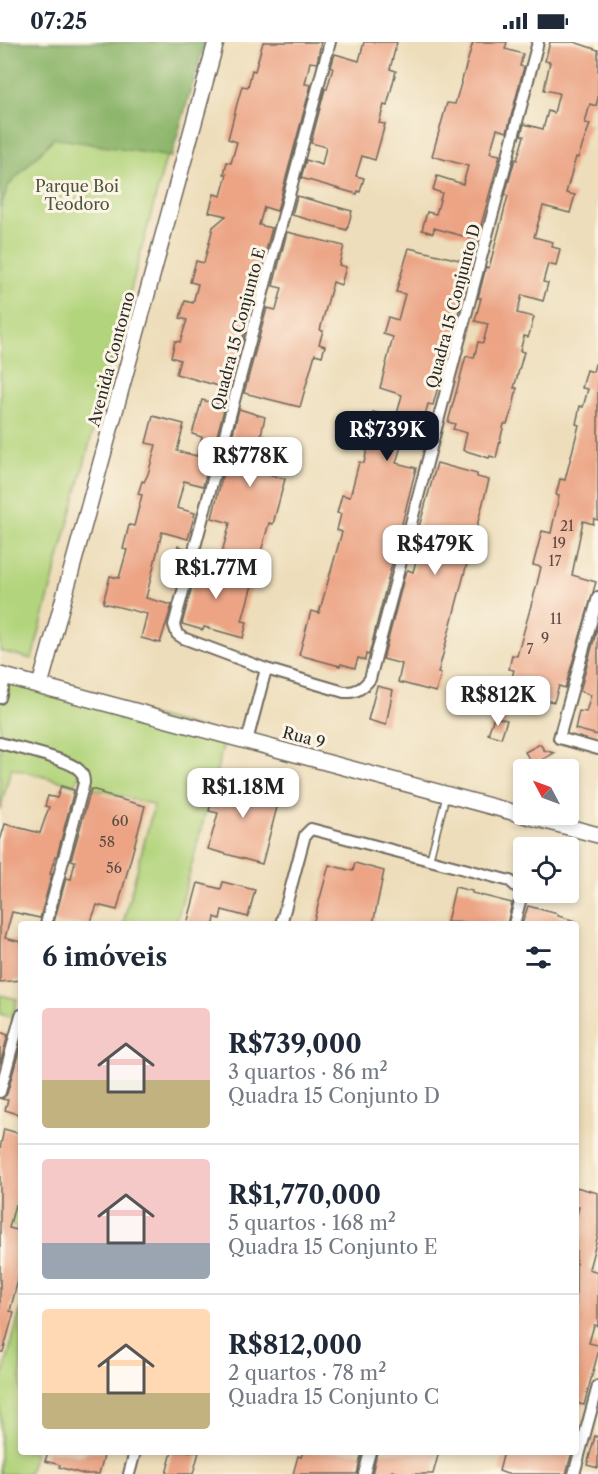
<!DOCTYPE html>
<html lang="pt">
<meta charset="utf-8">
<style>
body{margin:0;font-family:"Libre Caslon Text",serif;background:#f6f6f7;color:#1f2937;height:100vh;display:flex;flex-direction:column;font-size:22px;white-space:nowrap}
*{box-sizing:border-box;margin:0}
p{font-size:20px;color:#747a83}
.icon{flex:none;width:33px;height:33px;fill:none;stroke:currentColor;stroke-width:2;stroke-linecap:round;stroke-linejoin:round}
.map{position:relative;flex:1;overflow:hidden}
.drawer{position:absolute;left:18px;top:879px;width:561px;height:534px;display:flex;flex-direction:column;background:#fff;border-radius:6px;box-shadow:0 3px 9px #0003}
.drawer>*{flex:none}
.needle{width:39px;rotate:311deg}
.controls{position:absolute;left:513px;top:717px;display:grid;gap:12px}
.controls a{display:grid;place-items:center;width:66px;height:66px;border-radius:6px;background:#fff;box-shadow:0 3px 9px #0003;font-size:30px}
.price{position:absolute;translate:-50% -51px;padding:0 14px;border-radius:12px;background:#fff;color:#222;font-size:20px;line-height:39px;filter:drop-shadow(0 2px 3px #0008)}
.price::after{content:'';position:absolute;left:50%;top:36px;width:18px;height:14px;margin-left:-9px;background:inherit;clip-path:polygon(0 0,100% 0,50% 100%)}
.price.current{background:#111827;color:#fff}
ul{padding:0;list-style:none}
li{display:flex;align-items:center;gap:18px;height:150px;padding:0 24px}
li+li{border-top:2px solid #e0e1e3}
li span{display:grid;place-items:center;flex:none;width:168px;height:120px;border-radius:6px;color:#555}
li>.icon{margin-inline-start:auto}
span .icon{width:72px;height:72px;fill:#fffc;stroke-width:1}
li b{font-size:26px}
h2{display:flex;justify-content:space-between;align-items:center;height:72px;padding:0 24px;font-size:26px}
.status{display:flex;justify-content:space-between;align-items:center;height:42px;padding:0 30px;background:#fff;direction:ltr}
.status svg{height:16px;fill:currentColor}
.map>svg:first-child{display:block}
</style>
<div class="status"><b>07:25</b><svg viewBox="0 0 49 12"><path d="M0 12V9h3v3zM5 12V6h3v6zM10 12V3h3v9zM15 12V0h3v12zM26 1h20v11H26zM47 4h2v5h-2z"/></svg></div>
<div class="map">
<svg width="598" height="1432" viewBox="0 0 598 1432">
<rect width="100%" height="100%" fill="#fcf5e5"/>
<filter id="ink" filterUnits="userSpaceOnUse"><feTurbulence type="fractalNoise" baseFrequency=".0167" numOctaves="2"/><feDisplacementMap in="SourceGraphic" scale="12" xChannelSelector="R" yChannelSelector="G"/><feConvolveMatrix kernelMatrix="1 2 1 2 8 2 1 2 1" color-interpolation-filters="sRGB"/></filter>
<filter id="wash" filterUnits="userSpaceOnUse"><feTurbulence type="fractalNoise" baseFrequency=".008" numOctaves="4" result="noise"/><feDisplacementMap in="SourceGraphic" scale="24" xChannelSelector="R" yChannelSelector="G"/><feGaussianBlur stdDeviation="1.35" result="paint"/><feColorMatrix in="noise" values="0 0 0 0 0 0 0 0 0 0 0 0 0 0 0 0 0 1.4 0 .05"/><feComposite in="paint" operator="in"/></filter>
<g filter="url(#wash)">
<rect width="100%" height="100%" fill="#edddba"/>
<g fill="#b2d47c" stroke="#6e8054" stroke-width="1.5">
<polygon points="0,87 170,101 32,617 0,609"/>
<polygon points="0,633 226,693 176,882 123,882 154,763 83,744 80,730 75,743 11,726 0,768"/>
<polygon points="0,953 17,957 13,976 0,972"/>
<polygon points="0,1164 21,1169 21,1186 0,1180"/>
<polygon points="21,1266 21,1410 35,1410 29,1432 0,1432 0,1344"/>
</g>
<polygon fill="#8db66c" stroke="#5c704c" stroke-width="1.5" points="0,0 205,0 171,115 54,96 8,144 0,166"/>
<g id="blocks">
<g fill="#eca485">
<polygon points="263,0 321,0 317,21 310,20 305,42 311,43 277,169 264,165 259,183 272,186 229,347 176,332 180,318 171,315 175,299 180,300 187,278 180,276 185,259 193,261 198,242 190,240 196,219 204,221 213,185 226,174 209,170 214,152 221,154 227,132 224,132 227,120 231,121 237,100 228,97 237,62 242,44 248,45 252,28 255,29"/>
<polygon points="364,0 397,0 390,27 396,29 387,64 384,63 379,81 385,82 375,118 362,114 356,134 364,136 360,150 358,149 357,152 301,136 306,118 322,123 326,105 311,101 325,47 327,47 333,26 331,25 335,12 359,19"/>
<polygon points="473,0 507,0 505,7 523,12 520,24 524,25 507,90 497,87 490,111 500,113 477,198 434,186 433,191 422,188 427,170 436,172 442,151 433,148 437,134 463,142 468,124 432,114 447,61 455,62"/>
<polygon points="550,0 574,0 598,8 598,56 596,64 590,62 585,81 590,82 578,116 576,115 566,151 575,153 570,171 543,164 534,195 553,200 552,205 560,207 556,224 548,222 543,240 548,241 543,259 522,253 517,271 534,275 529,293 528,295 524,294 520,309 524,310 514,346 517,346 513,365 507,382 504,382 496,416 490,414 489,416 463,408 467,391 453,387 455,382 448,380 466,314 474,316 478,300 483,301 488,282 475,279 481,256 478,256 486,225 489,226 508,154 505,153 515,117 517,118 524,94 521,93 524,82 543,87 548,69 554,71 559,51 544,48 550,20 545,19"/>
<polygon points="297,154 352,169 347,188 292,173"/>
<polygon points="287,190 344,204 339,223 346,225 341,243 333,240 320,288 323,289 319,302 325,304 322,314 315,312 300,365 244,351 267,266 276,268 282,246 273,244"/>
<polygon points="409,206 472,221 433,363 428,362 421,388 426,390 423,399 411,395 409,403 402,401 396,421 416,426 369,613 366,612 365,618 358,616 355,626 341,622 340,624 299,613 311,569 319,571 342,490 337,488 341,472 337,471 342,453 350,455 359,420 364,421 368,403 366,402 373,370 396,376 402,353 380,346 393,295 383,292 388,275 398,278 405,252 396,250"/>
<polygon points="595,322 598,322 598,478 594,477 593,482 583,479 572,533 596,540 565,646 559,644 554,660 528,655 524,670 504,665 514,628 509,627 512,613 517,614 537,542 541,525 533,523 542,489 551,491 559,454 556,453 560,437 565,438 579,383 576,382 580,364 583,365 588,347 582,346 587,328 593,330"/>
<polygon points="202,358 225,364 203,444 184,439 177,466 195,471 188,497 162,490 146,556 172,563 160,601 141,596 147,572 103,561 110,534 119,536 127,508 123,507 129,483 134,484 142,453 138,452 142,439 144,440 148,432 156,403 146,401 153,374 184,382 177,409 197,414 202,395 192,392"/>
<polygon points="239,367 265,375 261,393 294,402 292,406 297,407 294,420 271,414 266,432 285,437 273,482 269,481 257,524 221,514 230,481 212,476"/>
<polygon points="437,421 477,432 477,435 489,438 438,631 441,632 436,650 398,640 402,622 383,617 405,532 408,528 413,530 418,512 412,510"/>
<polygon points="178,504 187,507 182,524 173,522"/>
<polygon points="201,510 223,516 218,534 252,543 242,579 247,580 243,596 204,585 203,588 182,582"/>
<polygon points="598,583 598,693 575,687 579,669 586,670 591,653 580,649"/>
<polygon points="377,644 393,648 386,683 368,678"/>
<polygon points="494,675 507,678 501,696 488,692"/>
<polygon points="540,702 544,708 554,711 533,723 525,710"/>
<polygon points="219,734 281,750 262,822 208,807 218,771 209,769"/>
<polygon points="61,744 74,748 57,814 55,814 50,832 52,832 40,876 12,870 5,896 21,900 21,938 0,940 0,799 5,782 40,791 49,765 45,764 48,754 57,756"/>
<polygon points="91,747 102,750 101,752 145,764 117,868 97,863 90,882 60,882 54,880 66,836 71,837 75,819 71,818"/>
<polygon points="355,821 384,829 373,882 313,882 329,823 353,829"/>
<polygon points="223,840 255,848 248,875 222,868 220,877 215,875 214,882 187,882 198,841 221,847"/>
<polygon points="455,845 472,849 472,851 512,861 507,882 447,880"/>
<polygon points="528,864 558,872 558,874 576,879 576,882 522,882"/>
<polygon points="0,990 8,993 0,1022"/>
<polygon points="21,1002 21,1073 5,1068 8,1058 2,1057 7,1052"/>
<polygon points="4,1087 21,1092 21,1165 15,1163 9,1186 21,1189 21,1226 10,1269 14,1270 3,1310 0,1310 0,1107"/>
<polygon points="576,1145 598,1151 598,1193 589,1227 598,1230 598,1284 594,1283 589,1301 598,1303 598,1311 584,1363 576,1361 576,1347 579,1337 576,1336 576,1177 579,1165 576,1164"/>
<polygon points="595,1394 598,1395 598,1426 587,1423"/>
<polygon points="48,1410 65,1410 80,1414 80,1412 84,1413 85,1410 105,1410 99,1432 83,1432 59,1425 60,1423 45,1419"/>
<polygon points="172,1410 199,1410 193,1432 166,1432"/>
<polygon points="303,1410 362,1410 357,1432 293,1432 298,1414 301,1415"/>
<polygon points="377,1410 439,1410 433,1432 402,1432 392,1429 391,1432 372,1432"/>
<polygon points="504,1410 572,1410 566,1432 507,1432 499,1429"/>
</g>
</g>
</g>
<g filter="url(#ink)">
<use href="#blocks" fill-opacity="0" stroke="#6f695d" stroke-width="1.5"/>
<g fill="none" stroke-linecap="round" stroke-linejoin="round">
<defs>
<polyline id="lane" points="430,816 446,754"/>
<g id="street">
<path d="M330 0 174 583 177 592 183 596 266 627 344 650C356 651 363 646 370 637L538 0"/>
<polyline points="598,555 559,696 598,707"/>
<polyline points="0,656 6,634"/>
<polyline points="247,699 266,627"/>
<path d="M0 701C17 706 69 717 79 728 83 731 84 737 84 741L46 882"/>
<polyline points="281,882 305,793 311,787 510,839 519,847 522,852 514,882"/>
<polyline points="0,1050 21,973"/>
<polyline points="129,1432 135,1410"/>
<polyline points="364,1432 370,1410"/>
<polyline points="574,1432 598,1344"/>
</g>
<g id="secondary">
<polyline points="0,633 598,793"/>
<polyline points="40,643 216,0"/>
</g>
</defs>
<use href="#lane" stroke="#6f695d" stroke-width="8"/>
<use href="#street" stroke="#6f695d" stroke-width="14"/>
<use href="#secondary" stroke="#6f695d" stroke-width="18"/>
<use href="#lane" stroke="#fff" stroke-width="5"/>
<use href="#street" stroke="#fff" stroke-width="10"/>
<use href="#secondary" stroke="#fff" stroke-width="15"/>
</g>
</g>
<g text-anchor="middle" stroke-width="6" stroke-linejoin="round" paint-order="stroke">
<g font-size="14" fill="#5b4942">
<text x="567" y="489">21</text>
<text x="559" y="506">19</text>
<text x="555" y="524">17</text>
<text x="556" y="582">11</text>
<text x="545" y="601">9</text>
<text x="530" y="612">7</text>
<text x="120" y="784">60</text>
<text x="107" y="805">58</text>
<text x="114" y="831">56</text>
</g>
<g font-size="16" fill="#4d553f" stroke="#fcf5e5">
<text x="77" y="150">Parque Boi<tspan x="77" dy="18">Teodoro</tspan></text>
</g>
<g font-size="16" fill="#2b2b2b" stroke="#fcf5e5">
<text transform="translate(453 264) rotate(-75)" y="6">Quadra 15 Conjunto D</text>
<text transform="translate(238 287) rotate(-75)" y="6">Quadra 15 Conjunto E</text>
<text transform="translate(111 317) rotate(-75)" y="6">Avenida Contorno</text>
<text transform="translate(304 695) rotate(15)" y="6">Rua 9</text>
</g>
</g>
</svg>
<div class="controls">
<a><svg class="needle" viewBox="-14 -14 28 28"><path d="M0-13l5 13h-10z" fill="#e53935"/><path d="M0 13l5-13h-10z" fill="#747a83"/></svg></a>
<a><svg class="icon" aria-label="locate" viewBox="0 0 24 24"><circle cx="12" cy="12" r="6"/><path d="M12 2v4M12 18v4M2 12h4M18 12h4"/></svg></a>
</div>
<b class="price current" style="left:387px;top:420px">R$739K</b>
<b class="price" style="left:250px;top:446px">R$778K</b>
<b class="price" style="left:435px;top:534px">R$479K</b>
<b class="price" style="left:216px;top:558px">R$1.77M</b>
<b class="price" style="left:498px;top:685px">R$812K</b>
<b class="price" style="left:243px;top:777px">R$1.18M</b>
<section class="drawer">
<h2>6 imóveis<svg class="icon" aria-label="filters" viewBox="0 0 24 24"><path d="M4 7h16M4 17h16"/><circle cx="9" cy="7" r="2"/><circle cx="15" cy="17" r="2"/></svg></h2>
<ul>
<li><span style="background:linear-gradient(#f6c9c9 60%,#c2b280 0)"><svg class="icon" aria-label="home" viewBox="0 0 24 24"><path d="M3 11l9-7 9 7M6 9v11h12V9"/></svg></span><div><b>R$739,000</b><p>3 quartos · 86 m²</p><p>Quadra 15 Conjunto D</p></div></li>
<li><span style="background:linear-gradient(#f6c9c9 70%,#9aa5b1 0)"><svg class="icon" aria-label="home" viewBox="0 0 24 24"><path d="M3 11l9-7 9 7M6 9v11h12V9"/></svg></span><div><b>R$1,770,000</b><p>5 quartos · 168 m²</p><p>Quadra 15 Conjunto E</p></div></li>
<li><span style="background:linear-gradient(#ffd9b3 70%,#c2b280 0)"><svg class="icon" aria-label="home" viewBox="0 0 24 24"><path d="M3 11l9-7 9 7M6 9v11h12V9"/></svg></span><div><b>R$812,000</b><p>2 quartos · 78 m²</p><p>Quadra 15 Conjunto C</p></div></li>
</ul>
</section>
</div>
